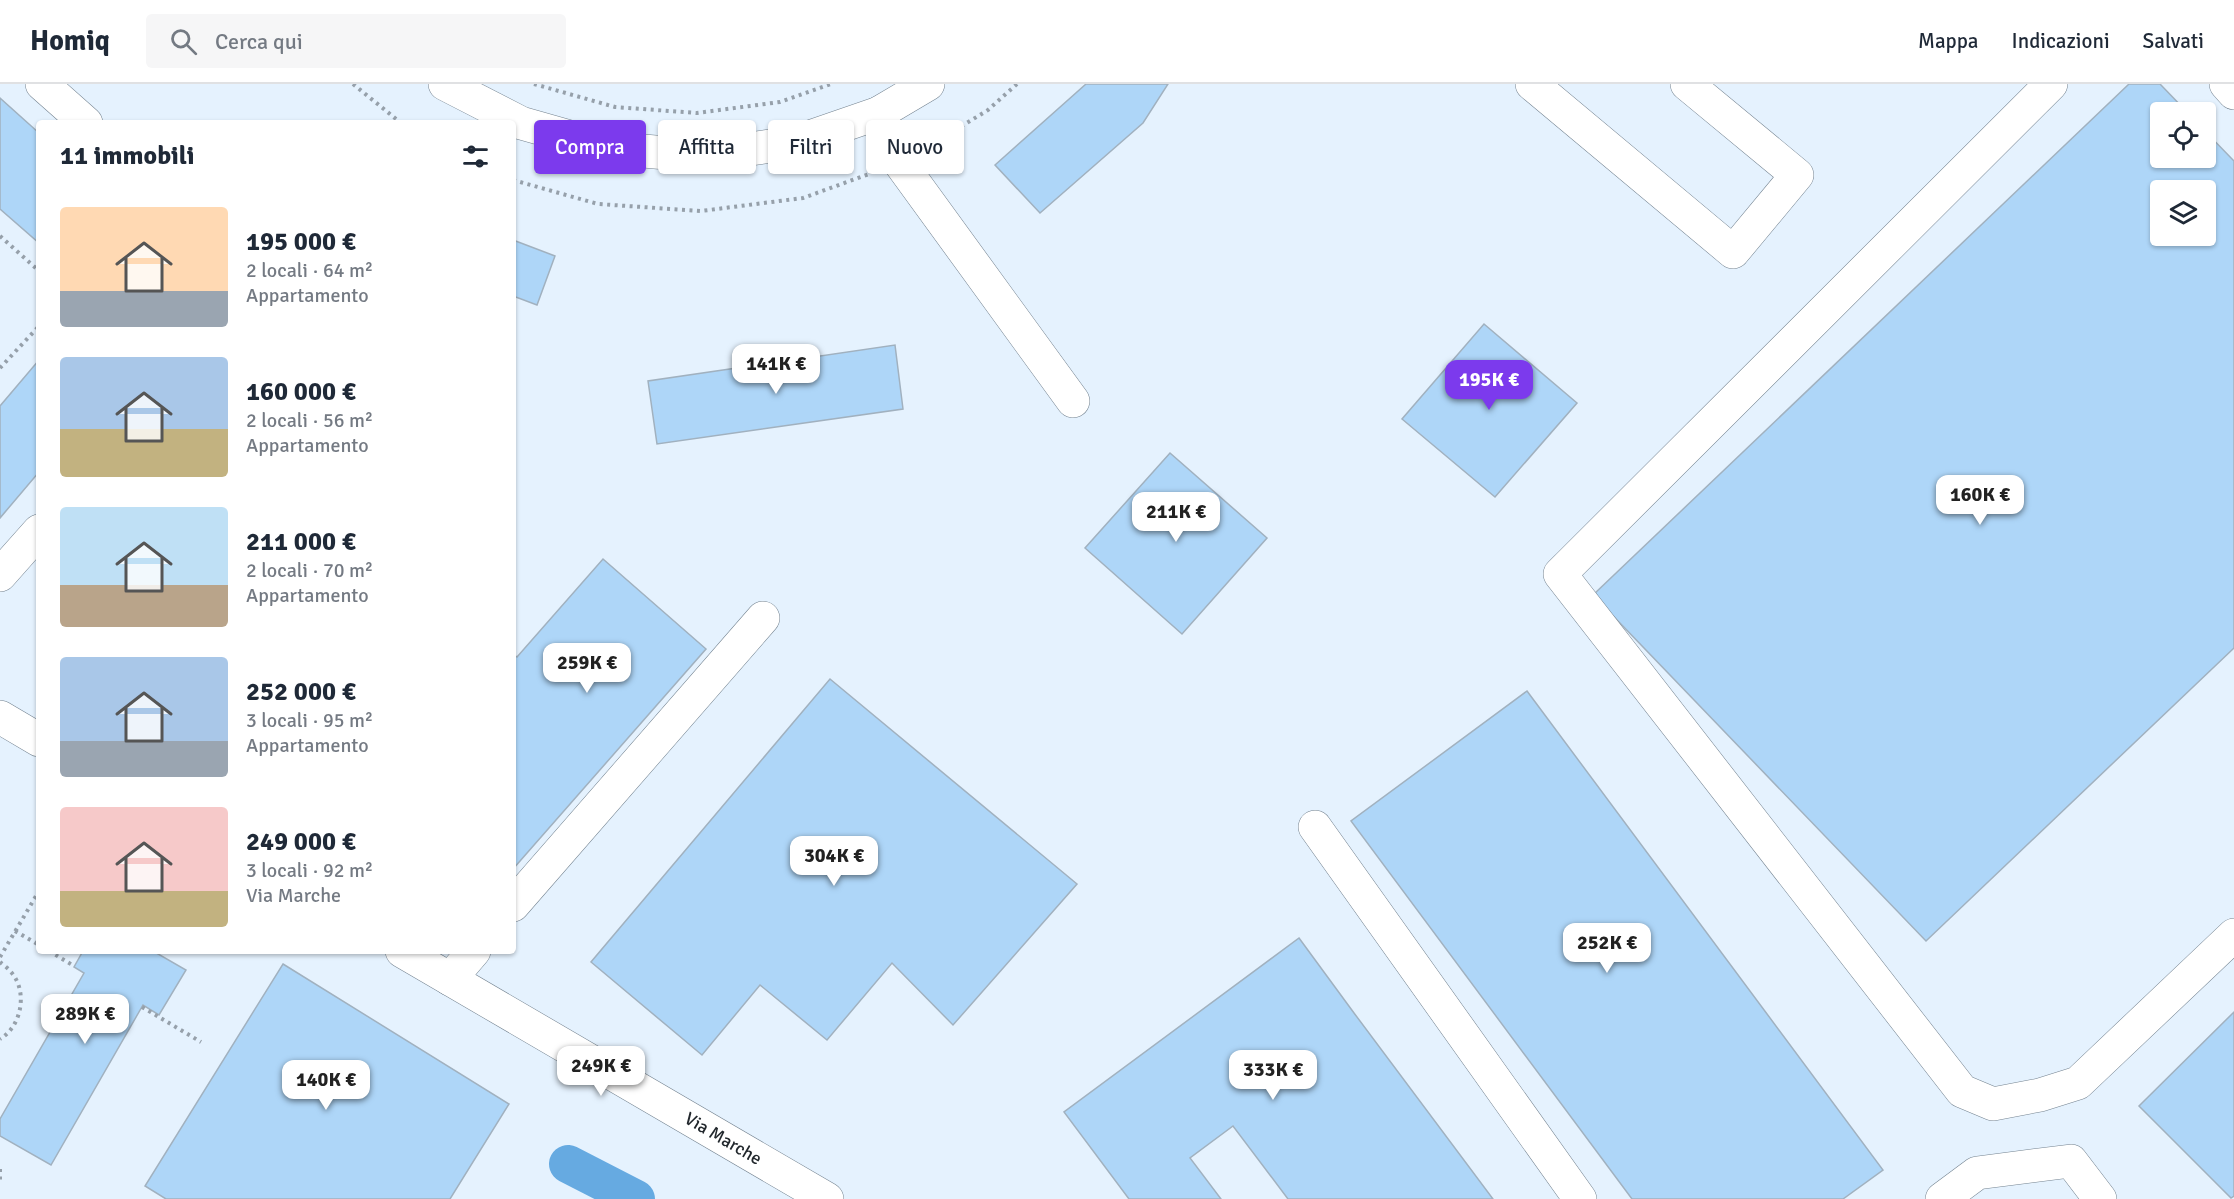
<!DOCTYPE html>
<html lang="it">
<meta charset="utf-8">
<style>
body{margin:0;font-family:Signika,sans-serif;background:#f6f6f7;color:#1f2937;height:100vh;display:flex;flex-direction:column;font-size:22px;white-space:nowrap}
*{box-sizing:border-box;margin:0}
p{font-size:20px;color:#747a83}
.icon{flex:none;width:33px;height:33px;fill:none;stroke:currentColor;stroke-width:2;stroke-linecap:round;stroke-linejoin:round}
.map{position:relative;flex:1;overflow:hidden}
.sheet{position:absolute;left:36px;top:36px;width:480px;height:834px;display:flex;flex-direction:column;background:#fff;border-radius:6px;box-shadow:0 2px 4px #0004}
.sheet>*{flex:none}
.hud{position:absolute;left:534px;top:36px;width:570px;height:54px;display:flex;gap:12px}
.controls{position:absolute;left:2150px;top:18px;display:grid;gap:12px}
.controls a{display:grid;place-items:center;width:66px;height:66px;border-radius:6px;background:#fff;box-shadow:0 2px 4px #0004;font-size:30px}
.price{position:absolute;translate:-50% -51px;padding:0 14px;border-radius:12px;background:#fff;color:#222;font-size:20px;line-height:39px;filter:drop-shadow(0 2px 3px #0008)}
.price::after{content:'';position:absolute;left:50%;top:36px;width:18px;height:14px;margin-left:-9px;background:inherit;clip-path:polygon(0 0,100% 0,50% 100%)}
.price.selected{background:#7c3aed;color:#fff}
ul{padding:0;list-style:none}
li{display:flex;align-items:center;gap:18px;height:150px;padding:0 24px}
li span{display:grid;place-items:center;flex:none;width:168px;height:120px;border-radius:6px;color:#555}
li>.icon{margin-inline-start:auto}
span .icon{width:72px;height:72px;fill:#fffc;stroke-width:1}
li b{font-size:26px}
h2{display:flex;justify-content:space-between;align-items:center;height:72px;padding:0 24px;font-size:26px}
.chip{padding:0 21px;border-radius:6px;background:#fff;box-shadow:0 2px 4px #0004;font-size:21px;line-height:54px}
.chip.selected{background:#7c3aed;color:#fff}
header{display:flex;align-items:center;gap:36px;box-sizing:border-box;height:84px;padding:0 30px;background:#fff;border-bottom:2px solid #e0e1e3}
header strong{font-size:28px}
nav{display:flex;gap:33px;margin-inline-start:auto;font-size:21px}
.search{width:420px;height:54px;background:#f6f6f7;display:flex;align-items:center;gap:15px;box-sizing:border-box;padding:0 21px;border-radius:6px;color:#747a83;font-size:22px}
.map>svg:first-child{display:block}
</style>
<header>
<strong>Homiq</strong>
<div class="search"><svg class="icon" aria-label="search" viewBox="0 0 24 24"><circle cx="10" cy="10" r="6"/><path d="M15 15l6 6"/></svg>Cerca qui</div>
<nav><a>Mappa</a><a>Indicazioni</a><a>Salvati</a></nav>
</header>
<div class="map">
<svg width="2234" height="1115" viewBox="0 0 2234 1115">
<rect width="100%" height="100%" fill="#e5f2fe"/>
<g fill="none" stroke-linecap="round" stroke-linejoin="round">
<polyline stroke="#66aae1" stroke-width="38" points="568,1080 636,1115"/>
</g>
<g fill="#aed6f8" stroke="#a1b1bf" stroke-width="1.5" fill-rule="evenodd">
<polygon points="1086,0 1168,0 1143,39 1040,129 995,81"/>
<path d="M2129 0H2160L2187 28H2160V74H2205V47L2234 77V564L1926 857 1593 511ZM2160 106H2205V152H2160Z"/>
<polygon points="0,14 39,49 39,159 0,125"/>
<polygon points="513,156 555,172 537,221 513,212"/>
<polygon points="1484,240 1577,319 1495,413 1402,335"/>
<polygon points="895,261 903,325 657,360 648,297"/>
<polygon points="39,276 39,388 0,434 0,322"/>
<polygon points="1170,369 1267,454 1182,550 1085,464"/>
<polygon points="603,475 706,565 513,785 513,570 517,573"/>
<polygon points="830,595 1077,800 953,941 892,879 827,956 760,901 702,971 591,878"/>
<polygon points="1527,607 1883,1086 1843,1115 1632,1115 1351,737"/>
<polygon points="1299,854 1354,929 1493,1115 1288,1115 1233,1042 1190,1074 1221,1115 1129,1115 1064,1028"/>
<polygon points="83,867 153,867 186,886 159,931 143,921 51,1081 0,1052 0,1035 84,889 74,883"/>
<polygon points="283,880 509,1020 450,1115 166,1115 145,1102"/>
<polygon points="2234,928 2234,1112 2231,1114 2139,1022"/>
</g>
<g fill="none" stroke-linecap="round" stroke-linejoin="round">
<defs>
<g id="minor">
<polyline points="42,0 86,39"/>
<polyline points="445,0 521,39 609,64 701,72 792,59 879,29 928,0"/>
<polyline points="1532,0 1733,168 1797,91 1687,0"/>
<polyline points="2051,0 1560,490 1962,1007 1993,1020 2040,1011 2078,999 2234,851"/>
<polyline points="2226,0 2234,9"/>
<polyline points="879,29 900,79 1073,317"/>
<polyline points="0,491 39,447"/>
<polyline points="0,633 39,656"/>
<polyline points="1315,743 1580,1115"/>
<polyline points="513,821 763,534"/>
<path id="s1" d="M402 867 827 1115"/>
<polyline points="450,895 474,867"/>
<polyline points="1942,1115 1977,1089 2071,1077 2100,1115"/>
</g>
</defs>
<use href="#minor" stroke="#748390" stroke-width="34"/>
<g stroke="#96a0aa" stroke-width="4" stroke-dasharray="3 4.5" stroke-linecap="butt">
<polyline points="353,0 401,39"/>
<polyline points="534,0 615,23 697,29 780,18 831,0"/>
<polyline points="929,62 988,26 1017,0"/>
<polyline points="513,96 598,120 701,127 803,114 869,90"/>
<polyline points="0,152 39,187"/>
<polyline points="0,284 39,242"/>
<polyline points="15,847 39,861"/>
<polyline points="49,867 74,882"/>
<polyline points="0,873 39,807"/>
<path d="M0 878C3 881 8 884 11 888 28 907 22 942 0 955"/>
<polyline points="142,923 201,958"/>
<polyline points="0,1085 0,1097"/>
</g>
<use href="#minor" stroke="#fff" stroke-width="33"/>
</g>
<g text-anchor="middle" stroke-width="6" stroke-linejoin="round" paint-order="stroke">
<g font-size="18" fill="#22282d" stroke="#fff">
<text dy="6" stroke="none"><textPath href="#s1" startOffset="372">Via Marche</textPath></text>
</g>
</g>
</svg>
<div class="controls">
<a><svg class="icon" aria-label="locate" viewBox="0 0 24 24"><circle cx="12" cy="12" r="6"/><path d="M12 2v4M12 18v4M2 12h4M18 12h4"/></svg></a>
<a><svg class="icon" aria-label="layers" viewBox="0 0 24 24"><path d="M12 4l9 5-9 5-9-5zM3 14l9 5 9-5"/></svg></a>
</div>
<b class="price" style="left:776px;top:311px">141K €</b>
<b class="price selected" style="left:1489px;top:327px">195K €</b>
<b class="price" style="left:1980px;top:442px">160K €</b>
<b class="price" style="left:1176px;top:459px">211K €</b>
<b class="price" style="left:587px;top:610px">259K €</b>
<b class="price" style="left:834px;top:803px">304K €</b>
<b class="price" style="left:1607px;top:890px">252K €</b>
<b class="price" style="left:85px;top:961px">289K €</b>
<b class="price" style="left:601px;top:1013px">249K €</b>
<b class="price" style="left:1273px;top:1017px">333K €</b>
<b class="price" style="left:326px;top:1027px">140K €</b>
<div class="hud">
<a class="chip selected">Compra</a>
<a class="chip">Affitta</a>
<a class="chip">Filtri</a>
<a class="chip">Nuovo</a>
</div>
<section class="sheet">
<h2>11 immobili<svg class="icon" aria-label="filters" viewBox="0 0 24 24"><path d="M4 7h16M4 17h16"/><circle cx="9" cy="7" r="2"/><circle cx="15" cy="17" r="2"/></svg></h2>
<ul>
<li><span style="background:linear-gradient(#ffd9b3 70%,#9aa5b1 0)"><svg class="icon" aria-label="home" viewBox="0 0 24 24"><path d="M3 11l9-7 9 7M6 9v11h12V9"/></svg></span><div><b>195 000 €</b><p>2 locali · 64 m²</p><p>Appartamento</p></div></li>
<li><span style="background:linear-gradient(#a9c7e8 60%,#c2b280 0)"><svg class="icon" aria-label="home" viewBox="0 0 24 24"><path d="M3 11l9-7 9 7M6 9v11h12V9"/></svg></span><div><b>160 000 €</b><p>2 locali · 56 m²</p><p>Appartamento</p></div></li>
<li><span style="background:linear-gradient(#bfe0f5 65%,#b9a48a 0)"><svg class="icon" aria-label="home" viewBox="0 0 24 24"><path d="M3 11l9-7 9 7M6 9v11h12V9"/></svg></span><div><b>211 000 €</b><p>2 locali · 70 m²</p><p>Appartamento</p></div></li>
<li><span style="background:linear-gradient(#a9c7e8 70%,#9aa5b1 0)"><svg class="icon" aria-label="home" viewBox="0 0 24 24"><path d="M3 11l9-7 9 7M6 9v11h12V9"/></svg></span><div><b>252 000 €</b><p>3 locali · 95 m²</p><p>Appartamento</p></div></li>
<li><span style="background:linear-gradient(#f6c9c9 70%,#c2b280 0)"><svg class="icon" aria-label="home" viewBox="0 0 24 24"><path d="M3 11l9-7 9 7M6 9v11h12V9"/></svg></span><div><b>249 000 €</b><p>3 locali · 92 m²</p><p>Via Marche</p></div></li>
</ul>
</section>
</div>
